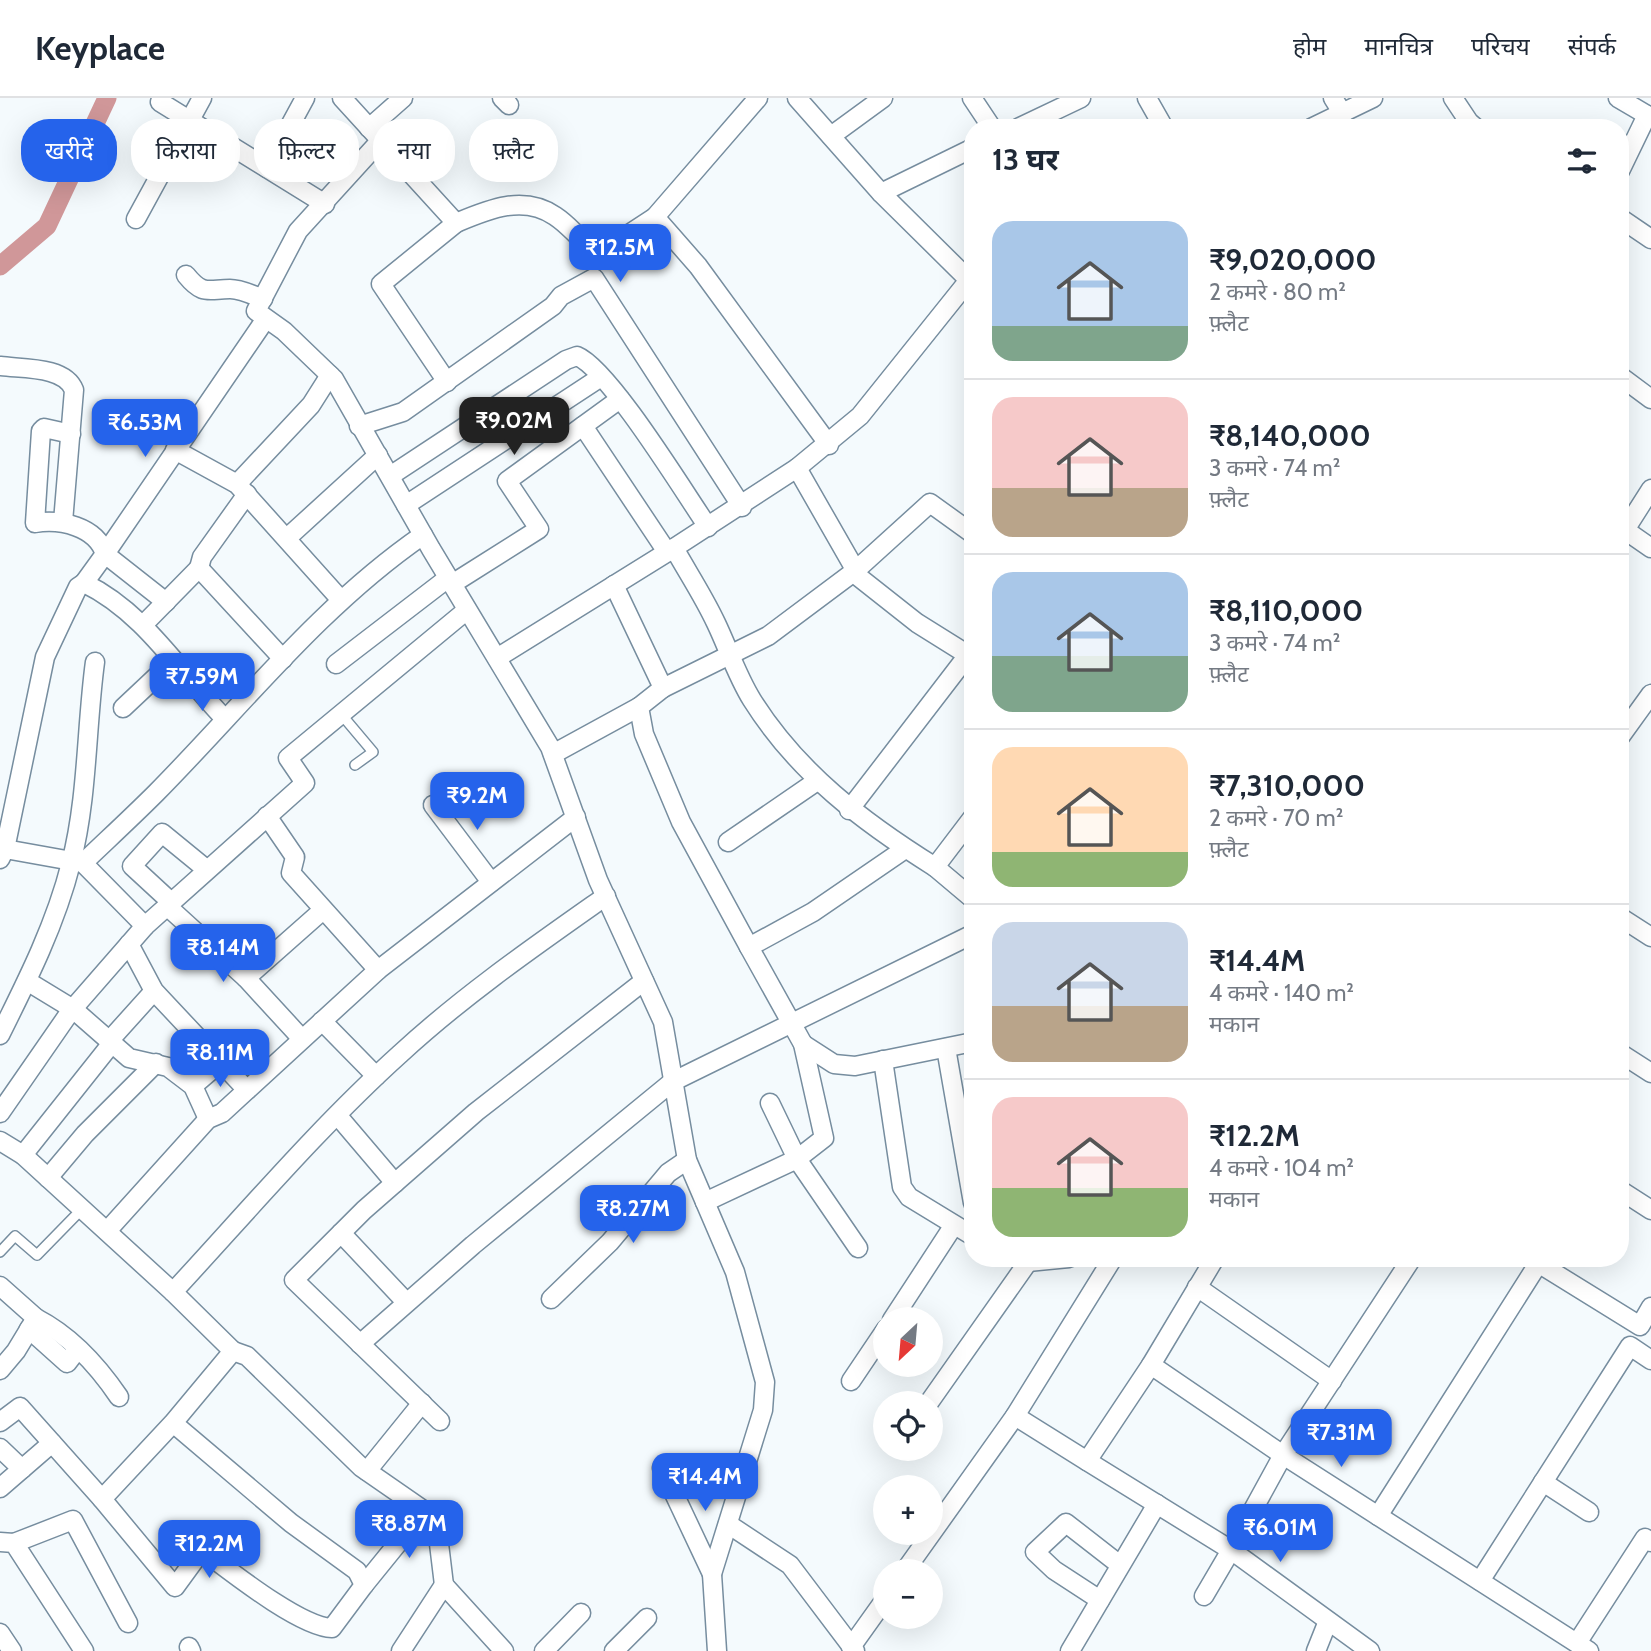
<!DOCTYPE html>
<html lang="hi">
<meta charset="utf-8">
<style>
body{margin:0;font-family:Cabin,"Noto Sans Devanagari",sans-serif;background:#f2f2f3;color:#1f2937;height:100vh;display:flex;flex-direction:column;font-size:26px;white-space:nowrap}
*{box-sizing:border-box;margin:0}
p{font-size:23px;color:#747a83}
.icon{flex:none;width:38px;height:38px;fill:none;stroke:currentColor;stroke-width:2;stroke-linecap:round;stroke-linejoin:round}
.map{position:relative;flex:1;overflow:hidden}
.drawer{position:absolute;left:964px;top:21px;width:665px;height:1148px;display:flex;flex-direction:column;background:#fff;border-radius:28px;box-shadow:0 7px 28px #0002}
.drawer>*{flex:none}
.hud{position:absolute;left:21px;top:21px;width:665px;height:63px;display:flex;gap:14px}
.needle{width:46px;rotate:206deg}
.tools{position:absolute;left:873px;top:1209px;display:grid;gap:14px}
.tools a{display:grid;place-items:center;width:70px;height:70px;border-radius:50%;background:#fff;box-shadow:0 7px 28px #0002;font-size:35px}
.price{position:absolute;translate:-50% -60px;padding:0 16px;border-radius:14px;background:#2563eb;color:#fff;font-size:23px;line-height:46px;filter:drop-shadow(0 2px 4px #0008)}
.price::after{content:'';position:absolute;left:50%;top:42px;width:21px;height:16px;margin-left:-10px;background:inherit;clip-path:polygon(0 0,100% 0,50% 100%)}
.price.on{background:#222;color:#fff}
ul{padding:0;list-style:none}
li{display:flex;align-items:center;gap:21px;height:175px;padding:0 28px}
li+li{border-top:2px solid #e0e1e3}
li span{display:grid;place-items:center;flex:none;width:196px;height:140px;border-radius:21px;color:#555}
li>.icon{margin-inline-start:auto}
span .icon{width:84px;height:84px;fill:#fffc;stroke-width:1}
li b{font-size:30px}
h2{display:flex;justify-content:space-between;align-items:center;height:84px;padding:0 28px;font-size:30px}
.pill{padding:0 24px;border-radius:28px;background:#fff;box-shadow:0 7px 28px #0002;font-size:24px;line-height:63px}
.pill.on{background:#2563eb;color:#fff}
header{display:flex;align-items:center;gap:42px;box-sizing:border-box;height:98px;padding:0 35px;background:#fff;border-bottom:2px solid #e0e1e3}
header strong{font-size:33px}
nav{display:flex;gap:38px;margin-inline-start:auto;font-size:24px}
.map>svg:first-child{display:block}
</style>
<header>
<strong>Keyplace</strong>
<nav><a>होम</a><a>मानचित्र</a><a>परिचय</a><a>संपर्क</a></nav>
</header>
<div class="map">
<svg width="1651" height="1553" viewBox="0 0 1651 1553">
<rect width="100%" height="100%" fill="#f4fafd"/>
<g fill="none" stroke-linecap="round" stroke-linejoin="round">
<polyline stroke="#d09799" stroke-width="19" points="0,168 47,128 107,0"/>
<defs>
<g id="lane">
<polyline points="341,616 373,654 355,667"/>
<polyline points="0,1154 15,1138 37,1157 82,1111"/>
</g>
<g id="street">
<polyline points="342,0 456,125 381,186 447,284"/>
<polyline points="502,0 509,7"/>
<polyline points="797,0 881,95"/>
<polyline points="972,0 992,30"/>
<polyline points="1147,0 1164,30"/>
<polyline points="1333,0 1343,16"/>
<polyline points="1453,0 1469,24 1476,30"/>
<polyline points="1618,0 1647,17"/>
<polyline points="160,4 325,106"/>
<polyline points="369,30 403,0"/>
<polyline points="1018,30 1081,0"/>
<polyline points="1311,30 1373,0"/>
<polyline points="831,38 883,0"/>
<polyline points="380,43 298,133 256,213 284,233 334,281 431,451 550,649 598,782 663,924 687,1062 735,1174 765,1284 763,1312 712,1476 717,1553"/>
<polyline points="267,70 305,0"/>
<polyline points="1620,73 1647,17 1651,20"/>
<polyline points="655,119 698,168 829,347"/>
<polyline points="1620,120 1651,141"/>
<polyline points="136,121 202,0"/>
<path d="M456 125C487 112 523 96 555 118 576 132 577 144 603 153L655 119 758 0"/>
<path d="M186 177C203 198 208 191 230 191 241 191 253 197 263 201"/>
<path d="M0 268C22 271 65 268 74 292L63 424"/>
<polyline points="1620,278 1651,301"/>
<polyline points="359,328 403,314 553,208 561,198 594,180 742,409"/>
<polyline points="583,328 667,454"/>
<path d="M71 336 44 330 41 333 35 425C60 421 96 428 105 456L265 222"/>
<polyline points="175,352 237,386 341,502"/>
<polyline points="797,370 860,318 969,182 881,95 973,50"/>
<path d="M390 378 566 262 577 258C609 271 684 394 708 429"/>
<polyline points="237,386 311,307 330,277"/>
<polyline points="406,407 601,279"/>
<polyline points="1620,429 1625,432 1651,391"/>
<polyline points="1620,439 1625,432 1651,450"/>
<polyline points="287,440 378,357"/>
<polyline points="199,470 202,459 247,396"/>
<polyline points="84,485 105,456 166,504"/>
<polyline points="452,486 539,431 507,383 620,301"/>
<polyline points="614,487 663,590 768,538 855,473 930,405 973,436"/>
<polyline points="143,527 199,470 283,561"/>
<polyline points="497,560 674,450"/>
<path d="M973 560 917 525 860 480 797 370 674 450C688 475 704 499 716 525 728 550 737 578 752 602 798 675 863 724 935 769L973 719"/>
<polyline points="336,566 448,480"/>
<polyline points="663,590 639,609 644,636 681,724 749,849 813,814 905,751"/>
<polyline points="123,610 173,563"/>
<polyline points="1620,639 1651,596"/>
<polyline points="553,656 639,609"/>
<polyline points="433,707 491,784"/>
<polyline points="849,712 968,557"/>
<polyline points="267,718 295,759 291,775 378,872"/>
<polyline points="728,744 817,683"/>
<path d="M5 751 45 559 78 489 84 485C144 514 179 573 224 620"/>
<path d="M0 761 5 751 83 765C107 742 132 719 156 695 243 607 320 508 423 437"/>
<polyline points="83,765 145,828"/>
<polyline points="935,769 973,801"/>
<polyline points="171,804 132,768 162,735 206,771"/>
<polyline points="167,808 246,880 302,941"/>
<polyline points="1620,819 1651,839"/>
<polyline points="129,846 154,893 247,992"/>
<polyline points="246,880 323,812"/>
<polyline points="27,883 73,911 129,960 168,969 193,988 208,1021"/>
<polyline points="322,923 376,978"/>
<path d="M0 937C28 881 56 825 71 765 88 699 86 630 95 564"/>
<polyline points="109,943 154,893"/>
<polyline points="803,946 834,966 855,968 973,944"/>
<polyline points="946,950 973,1105"/>
<polyline points="1620,955 1651,975"/>
<polyline points="883,962 902,1089 909,1099 973,1138"/>
<polyline points="193,988 221,964"/>
<polyline points="770,1005 797,1061 858,1150"/>
<polyline points="0,1015 70,914 145,828 305,685 288,660 467,512"/>
<polyline points="338,1018 395,1085"/>
<polyline points="0,1043 23,1057 173,1194"/>
<polyline points="23,1057 112,945"/>
<polyline points="48,1080 85,1036 156,965"/>
<polyline points="1620,1092 1651,1112"/>
<polyline points="705,1104 797,1061 824,1040 803,946 749,849"/>
<polyline points="107,1133 208,1021 222,1015 378,872 576,719"/>
<polyline points="341,1135 406,1204"/>
<polyline points="1019,1160 1028,1164 1069,1160"/>
<polyline points="1530,1160 1640,1228 1651,1209"/>
<polyline points="0,1188 36,1220 16,1253 0,1272"/>
<polyline points="1197,1189 1332,1283"/>
<polyline points="551,1201 610,1144 668,1075 687,1062"/>
<path d="M36 1220C69 1237 98 1268 119 1299"/>
<polyline points="892,1222 954,1127"/>
<polyline points="29,1231 67,1265 77,1252"/>
<polyline points="360,1246 473,1147 672,984 973,836"/>
<path d="M233 1253 173 1194C247 1114 319 1029 400 956 464 897 535 848 606 798"/>
<polyline points="1151,1267 1215,1160"/>
<polyline points="851,1283 886,1231"/>
<polyline points="928,1306 1028,1164"/>
<polyline points="1015,1318 1087,1363"/>
<polyline points="440,1323 294,1182 364,1112 476,1014 644,883"/>
<polyline points="0,1324 20,1309 102,1401"/>
<path d="M173 1325 102 1401 175 1489 202 1452C230 1473 300 1529 332 1530L364 1487 357 1473 291 1425 173 1325 233 1253 247 1258 361 1369 436 1421 444 1487"/>
<polyline points="0,1350 22,1371"/>
<polyline points="662,1370 712,1476"/>
<polyline points="367,1373 422,1305"/>
<polyline points="1543,1384 1589,1414"/>
<polyline points="0,1390 52,1345"/>
<polyline points="1378,1418 1538,1166"/>
<polyline points="728,1426 790,1467 855,1553"/>
<polyline points="0,1444 14,1445 84,1553"/>
<polyline points="14,1445 73,1422 128,1525"/>
<polyline points="904,1474 1015,1318 1113,1160"/>
<polyline points="1480,1483 1630,1248 1651,1262"/>
<polyline points="364,1487 424,1413"/>
<polyline points="1204,1498 1231,1452 1087,1363 1151,1267 1283,1357 1589,1553"/>
<polyline points="1100,1502 1054,1472 1035,1454 1066,1425 1120,1467"/>
<polyline points="0,1535 12,1553"/>
<polyline points="1577,1545 1645,1440 1651,1444"/>
<polyline points="189,1549 191,1553"/>
<polyline points="851,1549 886,1500"/>
<polyline points="401,1553 444,1487 504,1553"/>
<polyline points="544,1553 581,1515"/>
<polyline points="614,1553 647,1520"/>
<polyline points="1070,1553 1157,1406"/>
<polyline points="1316,1553 1328,1523"/>
<polyline points="1370,1553 1231,1452 1283,1357 1412,1160"/>
</g>
</defs>
<use href="#lane" stroke="#768d9f" stroke-width="12"/>
<use href="#street" stroke="#768d9f" stroke-width="21"/>
<use href="#lane" stroke="#fff" stroke-width="9"/>
<use href="#street" stroke="#fff" stroke-width="18"/>
</g>
</svg>
<div class="tools">
<a><svg class="needle" viewBox="-14 -14 28 28"><path d="M0-13l5 13h-10z" fill="#e53935"/><path d="M0 13l5-13h-10z" fill="#747a83"/></svg></a>
<a><svg class="icon" aria-label="locate" viewBox="0 0 24 24"><circle cx="12" cy="12" r="6"/><path d="M12 2v4M12 18v4M2 12h4M18 12h4"/></svg></a>
<a>+</a>
<a>−</a>
</div>
<b class="price" style="left:620px;top:186px">₹12.5M</b>
<b class="price on" style="left:514px;top:359px">₹9.02M</b>
<b class="price" style="left:145px;top:361px">₹6.53M</b>
<b class="price" style="left:202px;top:615px">₹7.59M</b>
<b class="price" style="left:477px;top:734px">₹9.2M</b>
<b class="price" style="left:223px;top:886px">₹8.14M</b>
<b class="price" style="left:220px;top:991px">₹8.11M</b>
<b class="price" style="left:633px;top:1147px">₹8.27M</b>
<b class="price" style="left:1341px;top:1371px">₹7.31M</b>
<b class="price" style="left:705px;top:1415px">₹14.4M</b>
<b class="price" style="left:409px;top:1462px">₹8.87M</b>
<b class="price" style="left:1280px;top:1466px">₹6.01M</b>
<b class="price" style="left:209px;top:1482px">₹12.2M</b>
<div class="hud">
<a class="pill on">खरीदें</a>
<a class="pill">किराया</a>
<a class="pill">फ़िल्टर</a>
<a class="pill">नया</a>
<a class="pill">फ़्लैट</a>
</div>
<section class="drawer">
<h2>13 घर<svg class="icon" aria-label="filters" viewBox="0 0 24 24"><path d="M4 7h16M4 17h16"/><circle cx="9" cy="7" r="2"/><circle cx="15" cy="17" r="2"/></svg></h2>
<ul>
<li><span style="background:linear-gradient(#a9c7e8 75%,#7fa58c 0)"><svg class="icon" aria-label="home" viewBox="0 0 24 24"><path d="M3 11l9-7 9 7M6 9v11h12V9"/></svg></span><div><b>₹9,020,000</b><p>2 कमरे · 80 m²</p><p>फ़्लैट</p></div></li>
<li><span style="background:linear-gradient(#f6c9c9 65%,#b9a48a 0)"><svg class="icon" aria-label="home" viewBox="0 0 24 24"><path d="M3 11l9-7 9 7M6 9v11h12V9"/></svg></span><div><b>₹8,140,000</b><p>3 कमरे · 74 m²</p><p>फ़्लैट</p></div></li>
<li><span style="background:linear-gradient(#a9c7e8 60%,#7fa58c 0)"><svg class="icon" aria-label="home" viewBox="0 0 24 24"><path d="M3 11l9-7 9 7M6 9v11h12V9"/></svg></span><div><b>₹8,110,000</b><p>3 कमरे · 74 m²</p><p>फ़्लैट</p></div></li>
<li><span style="background:linear-gradient(#ffd9b3 75%,#8fb573 0)"><svg class="icon" aria-label="home" viewBox="0 0 24 24"><path d="M3 11l9-7 9 7M6 9v11h12V9"/></svg></span><div><b>₹7,310,000</b><p>2 कमरे · 70 m²</p><p>फ़्लैट</p></div></li>
<li><span style="background:linear-gradient(#c9d6e8 60%,#b9a48a 0)"><svg class="icon" aria-label="home" viewBox="0 0 24 24"><path d="M3 11l9-7 9 7M6 9v11h12V9"/></svg></span><div><b>₹14.4M</b><p>4 कमरे · 140 m²</p><p>मकान</p></div></li>
<li><span style="background:linear-gradient(#f6c9c9 65%,#8fb573 0)"><svg class="icon" aria-label="home" viewBox="0 0 24 24"><path d="M3 11l9-7 9 7M6 9v11h12V9"/></svg></span><div><b>₹12.2M</b><p>4 कमरे · 104 m²</p><p>मकान</p></div></li>
</ul>
</section>
</div>
